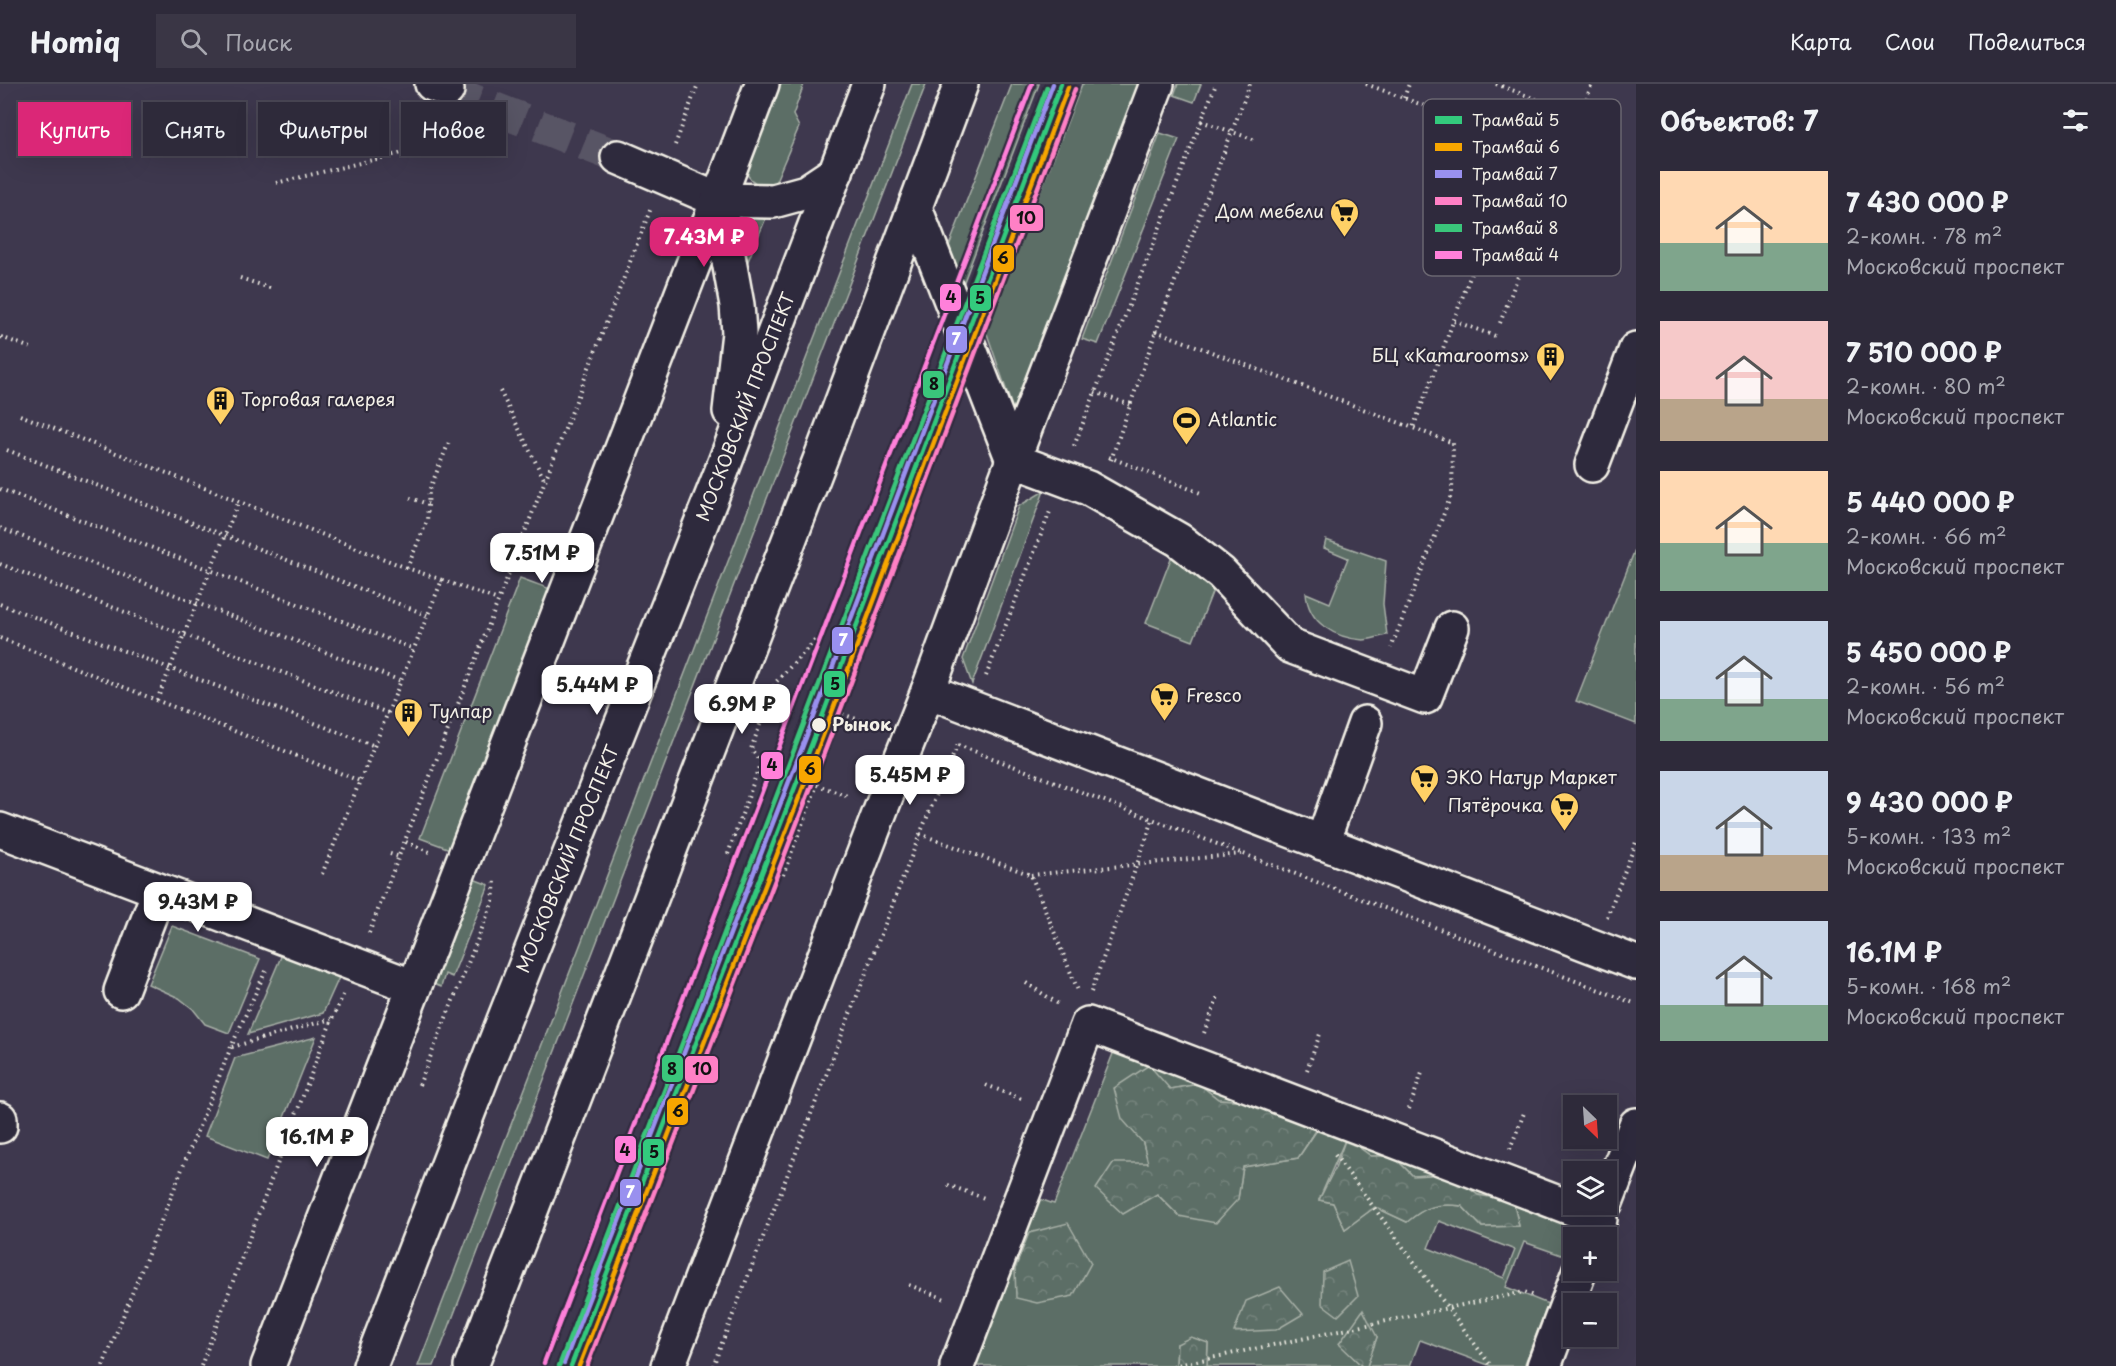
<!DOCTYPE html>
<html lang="ru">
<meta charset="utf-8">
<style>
body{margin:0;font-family:"Playpen Sans",sans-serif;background:#3a3645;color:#f1f3f6;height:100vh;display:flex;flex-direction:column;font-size:22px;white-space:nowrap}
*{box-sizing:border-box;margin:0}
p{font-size:20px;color:#a7a7af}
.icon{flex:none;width:33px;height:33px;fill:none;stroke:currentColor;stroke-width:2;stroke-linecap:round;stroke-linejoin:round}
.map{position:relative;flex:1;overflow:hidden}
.drawer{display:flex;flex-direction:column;background:#2e2a3a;width:480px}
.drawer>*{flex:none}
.banner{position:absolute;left:18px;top:18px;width:570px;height:54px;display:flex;gap:12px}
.needle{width:39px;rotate:155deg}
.tools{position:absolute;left:1563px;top:1011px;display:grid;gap:12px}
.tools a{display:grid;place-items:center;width:54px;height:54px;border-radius:0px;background:#2e2a3a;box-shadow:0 6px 24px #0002,0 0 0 2px #494654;font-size:30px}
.price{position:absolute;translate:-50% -51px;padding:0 14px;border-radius:12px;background:#fff;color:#222;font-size:20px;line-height:39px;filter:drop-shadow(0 2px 3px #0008)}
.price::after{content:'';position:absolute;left:50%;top:36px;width:18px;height:14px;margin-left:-9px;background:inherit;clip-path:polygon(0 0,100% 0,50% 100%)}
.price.on{background:#db2777;color:#fff}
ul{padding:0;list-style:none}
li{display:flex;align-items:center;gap:18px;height:150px;padding:0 24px}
li span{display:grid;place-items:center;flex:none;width:168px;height:120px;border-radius:0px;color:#555}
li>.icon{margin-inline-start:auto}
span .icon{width:72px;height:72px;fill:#fffc;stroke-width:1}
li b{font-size:26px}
h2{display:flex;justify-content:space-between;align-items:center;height:72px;padding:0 24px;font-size:26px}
.tag{padding:0 21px;border-radius:0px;background:#2e2a3a;box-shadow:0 6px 24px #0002,0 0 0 2px #494654;font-size:21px;line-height:54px}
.tag.on{background:#db2777;color:#fff}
header{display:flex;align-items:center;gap:36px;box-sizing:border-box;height:84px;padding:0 30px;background:#2e2a3a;border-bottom:2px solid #494654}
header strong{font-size:28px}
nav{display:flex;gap:33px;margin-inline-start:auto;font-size:21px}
.search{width:420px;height:54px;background:#3a3645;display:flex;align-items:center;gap:15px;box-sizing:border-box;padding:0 21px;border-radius:0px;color:#a7a7af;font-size:22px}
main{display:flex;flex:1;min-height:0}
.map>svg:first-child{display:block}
</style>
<header>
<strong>Homiq</strong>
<div class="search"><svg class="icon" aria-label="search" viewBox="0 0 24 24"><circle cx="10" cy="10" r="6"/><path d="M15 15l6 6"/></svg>Поиск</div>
<nav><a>Карта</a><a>Слои</a><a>Поделиться</a></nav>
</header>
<main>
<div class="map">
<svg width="1636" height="1282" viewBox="0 0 1636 1282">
<defs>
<pattern id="forest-crowns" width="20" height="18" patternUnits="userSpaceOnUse" patternTransform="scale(1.5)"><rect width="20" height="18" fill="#5c6e66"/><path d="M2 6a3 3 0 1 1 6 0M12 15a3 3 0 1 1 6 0" fill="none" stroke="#74837c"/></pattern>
</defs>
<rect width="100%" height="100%" fill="#3e384e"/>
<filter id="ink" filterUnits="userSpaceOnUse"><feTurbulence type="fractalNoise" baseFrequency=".0167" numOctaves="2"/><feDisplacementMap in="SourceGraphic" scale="12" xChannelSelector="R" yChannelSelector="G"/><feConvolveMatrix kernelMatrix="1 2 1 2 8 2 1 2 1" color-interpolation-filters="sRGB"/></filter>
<g filter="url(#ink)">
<g fill="#5c6e66" stroke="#a8b0a7" stroke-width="1.5" fill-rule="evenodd">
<path d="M773 0H804L793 31 799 43 775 99C760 105 748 98 744 82Z"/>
<polygon points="912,0 926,0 434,1282 418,1282"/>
<polygon points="1012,0 1039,0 954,224 940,185"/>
<polygon points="1082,0 1145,0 1017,337 984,241 1028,129 1033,127"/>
<polygon points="1178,0 1201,0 1194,18 1174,11"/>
<polygon points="1160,49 1179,55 1098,260 1082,255"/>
<polygon points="728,128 766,134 748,177"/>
<polygon points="1044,407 972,600 963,575 1019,422"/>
<path d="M1326 456 1386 477 1383 520 1387 551C1380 552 1370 556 1363 556 1335 554 1308 539 1306 509L1330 519 1348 474 1324 464Z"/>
<polygon points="1636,463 1636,640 1576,617"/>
<polygon points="1175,464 1217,496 1193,557 1146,539"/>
<polygon points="520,494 550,505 450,765 420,754"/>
<polygon points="468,793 489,801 452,893 445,890 441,903 426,897"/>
<polygon points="172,842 260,875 229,949 205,940 193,925 179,914 148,900"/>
<polygon points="283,868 341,889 323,929 248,950"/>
<polygon points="316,953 267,1076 205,1052 235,974"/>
<path d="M1116 962 1581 1136 1567 1173 1524 1158 1506 1203 1548 1220 1524 1282H1491L1420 1256 1410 1282H1367L1377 1253 1340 1259 1362 1282H1207L1208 1259 1177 1260 1176 1282H968L1034 1113 1054 1120ZM1199 1000 1218 1015 1248 1017 1317 1046 1298 1074 1243 1083 1238 1115 1179 1132 1157 1110 1143 1059 1170 1005ZM1346 1054 1371 1072H1393L1413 1092 1449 1090 1478 1111 1513 1117 1519 1142 1482 1143 1462 1122C1437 1119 1426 1122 1407 1138L1375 1123 1345 1145 1333 1119 1319 1116ZM1439 1137 1515 1166 1504 1194 1428 1164Z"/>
</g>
<g fill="url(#forest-crowns)" stroke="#a8b0a7" stroke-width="1.5">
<polygon points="1149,981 1170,1005 1199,1000 1218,1015 1248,1017 1317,1045 1298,1074 1243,1083 1238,1115 1216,1139 1179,1132 1157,1110 1123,1130 1096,1105 1113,1079 1148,1079 1143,1059 1122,1035 1114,1004"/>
<path d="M1346 1054 1371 1072H1393L1413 1092 1449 1090 1478 1111 1513 1117 1519 1142 1482 1143 1462 1122C1437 1119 1426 1122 1407 1138L1375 1123 1345 1145 1333 1119 1319 1116 1335 1084Z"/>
<polygon points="1068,1139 1091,1179 1073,1212 1037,1219 1016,1214 1015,1185 1029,1149"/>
<polygon points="1348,1177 1358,1212 1338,1232 1322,1220 1323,1188"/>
<polygon points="1280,1203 1303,1230 1276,1246 1234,1248 1246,1217"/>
<polygon points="1363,1226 1377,1253 1367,1282 1362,1282 1339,1260"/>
<polygon points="1191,1253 1208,1259 1207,1282 1176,1282 1177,1260"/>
</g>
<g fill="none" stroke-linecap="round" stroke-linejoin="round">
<polyline stroke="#595465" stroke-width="33" stroke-dasharray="33 16" stroke-linecap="butt" points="447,6 618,73"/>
<defs>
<g id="minor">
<polyline points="432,0 447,6"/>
<polyline points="618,73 718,116 773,117 806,108 836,88"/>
<polyline points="915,124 1013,376 1088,404 1179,456 1221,489 1290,562 1425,613 1452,544"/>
<polyline points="1592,381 1636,265"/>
<polyline points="928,607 1636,879"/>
<polyline points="0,746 414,903"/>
<polyline points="1322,759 1365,639"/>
<polyline points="121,907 159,807"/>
<polyline points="0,1035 0,1042"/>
<polyline points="1606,1118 1636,1041"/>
<polyline points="268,1282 718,116"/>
<polyline points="957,1282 1088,940 1600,1135"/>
<polyline points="1544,1282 1580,1186"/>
</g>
<g id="major">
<polyline points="730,327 739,249 737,221 718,116 762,0"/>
<polyline points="370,1282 504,936 721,389 869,0"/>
<polyline points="471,1282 825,363 961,0"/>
<polyline points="668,1282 881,725 928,607 1013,376 1157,0"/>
</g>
</defs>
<use href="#minor" stroke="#f4f1e8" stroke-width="38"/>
<use href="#major" stroke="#f4f1e8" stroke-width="38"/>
<g stroke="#f4f1e8" stroke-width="4" stroke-dasharray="1.5 4.5" stroke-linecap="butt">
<polyline points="1250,0 1156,247 1453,359 1452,409 1391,564"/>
<polyline points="1366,0 1521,58 1413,344"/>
<polyline points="1496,0 1580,32"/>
<polyline points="1404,14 1409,0"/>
<polyline points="1201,37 1255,56"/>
<polyline points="675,61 698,0"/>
<polyline points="276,99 406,68 421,32"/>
<polyline points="240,194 270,204"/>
<polyline points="1454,237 1495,252"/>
<polyline points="1500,239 1592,0"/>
<polyline points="1,253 31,264"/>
<polyline points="500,307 544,395"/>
<polyline points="1095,308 1130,321"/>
<polyline points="20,331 407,484"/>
<polyline points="1074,362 1216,0"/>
<polyline points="7,366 427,531"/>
<polyline points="1109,373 1203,410"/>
<polyline points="1111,376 1156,247"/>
<polyline points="0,405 414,565"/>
<polyline points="410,414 428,420"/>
<polyline points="0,444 401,597"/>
<polyline points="0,480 388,629"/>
<polyline points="442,496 498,516"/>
<polyline points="0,520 375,662"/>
<polyline points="0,554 360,697"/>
<polyline points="986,592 1051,425"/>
<polyline points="157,616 239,417"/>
<polyline points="837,628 878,643"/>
<polyline points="958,661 1636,920"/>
<polyline points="761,679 776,673 844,490"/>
<polyline points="761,679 751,665 775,599 821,550"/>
<polyline points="809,698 906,453"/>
<polyline points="920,750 1031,791 1079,909"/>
<polyline points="406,758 430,768"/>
<polyline points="390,770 400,773"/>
<polyline points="728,770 760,680 850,713"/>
<polyline points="322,790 442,496 407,484 427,437 429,407 449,358"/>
<polyline points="783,791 817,701"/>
<polyline points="1031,791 1241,770"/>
<polyline points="1607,833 1636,758"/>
<polyline points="369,849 651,124"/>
<polyline points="1026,899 1060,921"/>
<polyline points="1091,908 1153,736"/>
<polyline points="1204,949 1219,910"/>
<polyline points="232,963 331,935"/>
<polyline points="1307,986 1320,950"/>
<polyline points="419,1001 493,817 495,797"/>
<polyline points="986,1001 1022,1015"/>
<polyline points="1409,1025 1422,989"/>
<polyline points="1510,1065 1524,1029"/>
<polyline points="1335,1071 1491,1282"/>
<polyline points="948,1101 984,1114"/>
<polyline points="909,1201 945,1215"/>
<polyline points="103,1282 231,963 267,884"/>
<polyline points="201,1282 332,935 343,911"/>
<polyline points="713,1282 920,750 958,660"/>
<polyline points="1173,1282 1524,1208 1533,1211"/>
</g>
<use href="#minor" stroke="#2f2a3d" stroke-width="33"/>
<use href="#major" stroke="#2f2a3d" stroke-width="33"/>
<defs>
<polyline id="tram-1" points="571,1282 819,641 1061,0"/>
<polyline id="tram-2" points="579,1282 826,644 1068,3"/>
<polyline id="tram-3" points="564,1279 812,638 1053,0"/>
<polyline id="tram-4" points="587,1282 833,646 1075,5"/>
<polyline id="tram-5" points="559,1282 1047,3"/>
<polyline id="tram-6" points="544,1279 1032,0"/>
</defs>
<use href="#tram-1" stroke="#2f2a3d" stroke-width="9"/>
<use href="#tram-2" stroke="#2f2a3d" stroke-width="9"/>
<use href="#tram-3" stroke="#2f2a3d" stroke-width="9"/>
<use href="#tram-4" stroke="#2f2a3d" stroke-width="9"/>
<use href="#tram-5" stroke="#2f2a3d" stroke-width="9"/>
<use href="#tram-6" stroke="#2f2a3d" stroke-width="9"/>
<use href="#tram-1" stroke="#33ca7d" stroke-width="4.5"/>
<use href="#tram-2" stroke="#f7a600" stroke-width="4.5"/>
<use href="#tram-3" stroke="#9990ef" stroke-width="4.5"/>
<use href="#tram-4" stroke="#ff80c5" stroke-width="4.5"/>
<use href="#tram-5" stroke="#3ac67b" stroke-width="4.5"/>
<use href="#tram-6" stroke="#ff80da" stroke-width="4.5"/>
</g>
</g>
<defs>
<symbol id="supermarket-pin" viewBox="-11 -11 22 30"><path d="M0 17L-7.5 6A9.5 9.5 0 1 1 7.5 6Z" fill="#ffd166" stroke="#2f2a3d"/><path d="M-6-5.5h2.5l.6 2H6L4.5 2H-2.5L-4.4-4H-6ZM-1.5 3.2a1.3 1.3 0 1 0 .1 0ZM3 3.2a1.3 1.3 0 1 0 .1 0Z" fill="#111"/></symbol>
<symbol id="building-pin" viewBox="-11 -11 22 30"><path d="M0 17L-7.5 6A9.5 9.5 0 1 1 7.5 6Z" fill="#ffd166" stroke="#2f2a3d"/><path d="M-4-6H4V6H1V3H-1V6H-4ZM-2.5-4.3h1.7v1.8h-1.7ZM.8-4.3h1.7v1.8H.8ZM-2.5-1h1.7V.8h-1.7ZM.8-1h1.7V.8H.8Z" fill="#111"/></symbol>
<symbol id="stadium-pin" viewBox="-11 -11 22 30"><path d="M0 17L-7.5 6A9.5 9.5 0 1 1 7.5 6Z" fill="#ffd166" stroke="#2f2a3d"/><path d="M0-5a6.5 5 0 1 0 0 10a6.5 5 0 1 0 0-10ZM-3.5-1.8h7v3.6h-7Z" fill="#111"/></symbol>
</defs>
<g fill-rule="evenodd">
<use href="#supermarket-pin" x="1328" y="112" width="33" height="45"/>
<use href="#building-pin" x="1534" y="256" width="33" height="45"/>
<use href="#building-pin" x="204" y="300" width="33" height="45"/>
<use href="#stadium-pin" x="1170" y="320" width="33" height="45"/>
<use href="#supermarket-pin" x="1148" y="596" width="33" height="45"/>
<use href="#building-pin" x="392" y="612" width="33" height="45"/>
<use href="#supermarket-pin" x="1408" y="678" width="33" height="45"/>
<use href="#supermarket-pin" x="1548" y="706" width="33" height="45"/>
</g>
<circle fill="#f4f1e8" stroke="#2f2a3d" stroke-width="2" cx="819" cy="641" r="8"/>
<g text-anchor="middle" stroke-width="4.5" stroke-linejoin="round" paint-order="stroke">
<g font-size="18" fill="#f4f1e8" stroke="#2f2a3d" text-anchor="start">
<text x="1324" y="134" text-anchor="end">Дом мебели</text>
<text x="1529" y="278" text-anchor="end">БЦ «Kamarooms»</text>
<text x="241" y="322">Торговая галерея</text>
<text x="1208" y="342">Atlantic</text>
<text x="1186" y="618">Fresco</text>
<text x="429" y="634">Тулпар</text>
<text x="1446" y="700">ЭКО Натур Маркет</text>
<text x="1543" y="728" text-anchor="end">Пятёрочка</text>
</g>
<g font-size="18" fill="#f4f1e8" stroke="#2f2a3d">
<text transform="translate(746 323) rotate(-69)" y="6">МОСКОВСКИЙ ПРОСПЕКТ</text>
<text transform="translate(568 775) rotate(-68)" y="6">МОСКОВСКИЙ ПРОСПЕКТ</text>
</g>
<g font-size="18" font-weight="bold" fill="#f4f1e8" stroke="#2f2a3d" text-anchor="start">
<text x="832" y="647">Рынок</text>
</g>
</g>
<rect x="1423" y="15" width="198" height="177" rx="9" fill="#2f2a3d" stroke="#6a6670" stroke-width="1.5"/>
<rect x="1435" y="32" width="27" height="8" fill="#33ca7d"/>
<rect x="1435" y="59" width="27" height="8" fill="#f7a600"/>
<rect x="1435" y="86" width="27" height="8" fill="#9990ef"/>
<rect x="1435" y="113" width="27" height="8" fill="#ff80c5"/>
<rect x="1435" y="140" width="27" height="8" fill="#3ac67b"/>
<rect x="1435" y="167" width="27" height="8" fill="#ff80da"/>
<g font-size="16" fill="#f4f1e8">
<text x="1472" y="42">Трамвай 5</text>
<text x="1472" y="69">Трамвай 6</text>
<text x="1472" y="96">Трамвай 7</text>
<text x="1472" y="123">Трамвай 10</text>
<text x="1472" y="150">Трамвай 8</text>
<text x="1472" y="177">Трамвай 4</text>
</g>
<g stroke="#2f2a3d" stroke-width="2">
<rect x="1009" y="120" width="35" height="28" rx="6" fill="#ff80c5"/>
<rect x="992" y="160" width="23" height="29" rx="6" fill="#f7a600"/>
<rect x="939" y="199" width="23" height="29" rx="6" fill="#ff80da"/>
<rect x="969" y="200" width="23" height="28" rx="6" fill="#33ca7d"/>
<rect x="945" y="241" width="23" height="29" rx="6" fill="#9990ef"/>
<rect x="922" y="286" width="23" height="29" rx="6" fill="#3ac67b"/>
<rect x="831" y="542" width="23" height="29" rx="6" fill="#9990ef"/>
<rect x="823" y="586" width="23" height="28" rx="6" fill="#33ca7d"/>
<rect x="760" y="667" width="24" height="29" rx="6" fill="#ff80da"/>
<rect x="798" y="671" width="24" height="29" rx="6" fill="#f7a600"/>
<rect x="661" y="970" width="23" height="29" rx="6" fill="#3ac67b"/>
<rect x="684" y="971" width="35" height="29" rx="6" fill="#ff80c5"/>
<rect x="666" y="1013" width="23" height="29" rx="6" fill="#f7a600"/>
<rect x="614" y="1051" width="23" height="29" rx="6" fill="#ff80da"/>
<rect x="642" y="1054" width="23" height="29" rx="6" fill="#33ca7d"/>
<rect x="619" y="1094" width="23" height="29" rx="6" fill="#9990ef"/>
</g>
<g font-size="16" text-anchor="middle" font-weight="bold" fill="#fff">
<text x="956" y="261">7</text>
<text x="843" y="562">7</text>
<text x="630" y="1114">7</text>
</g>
<g font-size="16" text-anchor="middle" font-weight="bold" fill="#111">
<text x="1026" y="140">10</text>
<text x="1003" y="180">6</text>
<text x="951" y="219">4</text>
<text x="980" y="220">5</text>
<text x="934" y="306">8</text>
<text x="835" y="606">5</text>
<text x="772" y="687">4</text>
<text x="810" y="691">6</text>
<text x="672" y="991">8</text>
<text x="702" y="991">10</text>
<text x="678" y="1033">6</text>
<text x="625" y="1072">4</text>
<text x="654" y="1074">5</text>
</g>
</svg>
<div class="tools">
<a><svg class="needle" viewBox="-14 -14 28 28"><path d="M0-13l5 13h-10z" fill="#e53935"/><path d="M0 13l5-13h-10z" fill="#a7a7af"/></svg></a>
<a><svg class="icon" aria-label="layers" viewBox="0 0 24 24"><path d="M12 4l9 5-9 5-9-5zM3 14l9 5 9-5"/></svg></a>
<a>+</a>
<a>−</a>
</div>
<b class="price on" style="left:704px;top:184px">7.43M ₽</b>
<b class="price" style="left:542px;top:500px">7.51M ₽</b>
<b class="price" style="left:597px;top:632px">5.44M ₽</b>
<b class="price" style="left:742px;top:651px">6.9M ₽</b>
<b class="price" style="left:910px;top:722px">5.45M ₽</b>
<b class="price" style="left:198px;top:849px">9.43M ₽</b>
<b class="price" style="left:317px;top:1084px">16.1M ₽</b>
<div class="banner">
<a class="tag on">Купить</a>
<a class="tag">Снять</a>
<a class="tag">Фильтры</a>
<a class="tag">Новое</a>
</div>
</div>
<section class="drawer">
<h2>Объектов: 7<svg class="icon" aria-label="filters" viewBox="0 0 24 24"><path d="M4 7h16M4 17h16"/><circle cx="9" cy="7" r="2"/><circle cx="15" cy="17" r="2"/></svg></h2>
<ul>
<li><span style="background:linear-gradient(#ffd9b3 60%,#7fa58c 0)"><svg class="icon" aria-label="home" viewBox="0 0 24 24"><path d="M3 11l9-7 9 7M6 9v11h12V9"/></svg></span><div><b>7 430 000 ₽</b><p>2-комн. · 78 m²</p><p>Московский проспект</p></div></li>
<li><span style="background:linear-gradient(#f6c9c9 65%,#b9a48a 0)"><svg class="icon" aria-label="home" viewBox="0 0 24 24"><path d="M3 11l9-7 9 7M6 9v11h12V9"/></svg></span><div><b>7 510 000 ₽</b><p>2-комн. · 80 m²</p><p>Московский проспект</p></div></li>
<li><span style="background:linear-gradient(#ffd9b3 60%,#7fa58c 0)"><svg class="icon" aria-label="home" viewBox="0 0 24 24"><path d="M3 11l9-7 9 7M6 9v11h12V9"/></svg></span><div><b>5 440 000 ₽</b><p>2-комн. · 66 m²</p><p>Московский проспект</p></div></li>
<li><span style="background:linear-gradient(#c9d6e8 65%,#7fa58c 0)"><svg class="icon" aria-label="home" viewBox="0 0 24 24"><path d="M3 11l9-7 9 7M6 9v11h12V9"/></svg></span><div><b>5 450 000 ₽</b><p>2-комн. · 56 m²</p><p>Московский проспект</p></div></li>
<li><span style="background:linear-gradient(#c9d6e8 70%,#b9a48a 0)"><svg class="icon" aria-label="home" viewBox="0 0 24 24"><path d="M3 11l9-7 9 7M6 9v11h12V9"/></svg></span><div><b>9 430 000 ₽</b><p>5-комн. · 133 m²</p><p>Московский проспект</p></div></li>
<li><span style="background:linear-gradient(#c9d6e8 70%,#7fa58c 0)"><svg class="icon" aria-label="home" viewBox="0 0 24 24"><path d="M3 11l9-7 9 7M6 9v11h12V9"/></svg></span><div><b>16.1M ₽</b><p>5-комн. · 168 m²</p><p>Московский проспект</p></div></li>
</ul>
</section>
</main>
